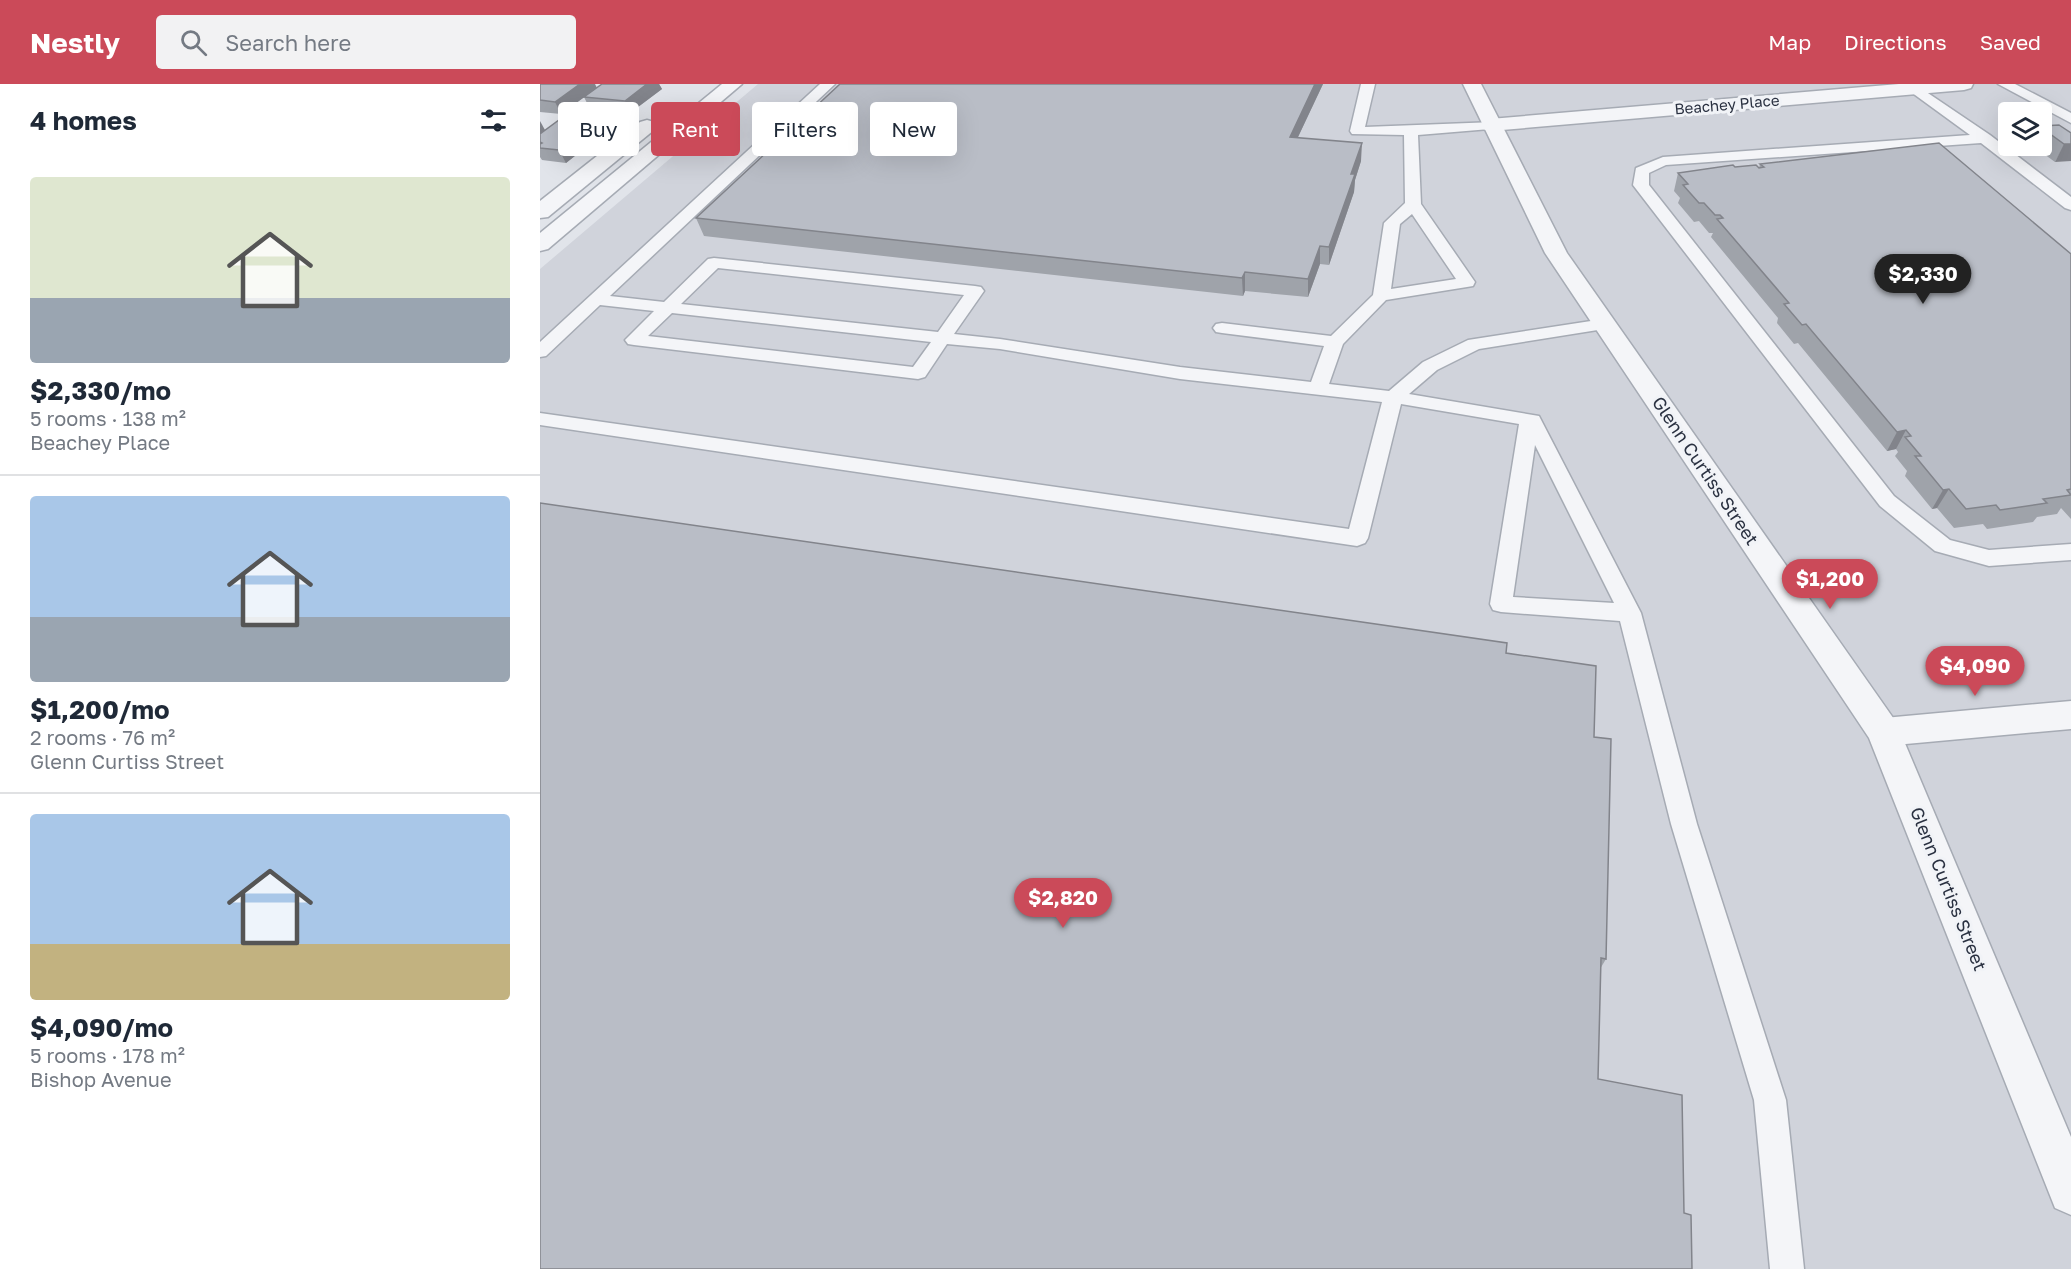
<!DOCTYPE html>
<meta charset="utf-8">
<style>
body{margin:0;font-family:"Golos Text",sans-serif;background:#f2f2f3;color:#1f2937;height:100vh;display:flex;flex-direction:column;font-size:22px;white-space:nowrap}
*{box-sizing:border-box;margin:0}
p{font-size:20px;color:#747a83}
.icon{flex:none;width:33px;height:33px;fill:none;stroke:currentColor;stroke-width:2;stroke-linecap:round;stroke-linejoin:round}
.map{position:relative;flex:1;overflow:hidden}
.side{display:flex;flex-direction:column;background:#fff;width:540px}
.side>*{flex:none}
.guide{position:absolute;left:18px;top:18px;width:570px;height:54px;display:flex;gap:12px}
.tools{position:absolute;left:1458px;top:18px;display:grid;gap:12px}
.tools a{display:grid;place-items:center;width:54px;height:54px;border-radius:6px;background:#fff;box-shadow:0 6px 24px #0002;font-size:30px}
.price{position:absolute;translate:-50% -51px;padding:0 14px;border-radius:21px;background:#cb4a59;color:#fff;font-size:20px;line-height:39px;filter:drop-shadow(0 2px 3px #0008)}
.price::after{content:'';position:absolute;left:50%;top:36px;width:18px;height:14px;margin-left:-9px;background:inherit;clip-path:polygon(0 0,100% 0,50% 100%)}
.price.on{background:#222;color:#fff}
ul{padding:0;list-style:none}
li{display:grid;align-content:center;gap:12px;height:318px;padding:0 30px}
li+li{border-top:2px solid #e0e1e3}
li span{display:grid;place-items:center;height:186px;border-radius:6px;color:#555}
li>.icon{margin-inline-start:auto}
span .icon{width:108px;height:108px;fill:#fffc;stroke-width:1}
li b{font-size:26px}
h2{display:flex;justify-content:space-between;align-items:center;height:72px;padding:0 30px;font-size:26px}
.tag{padding:0 21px;border-radius:6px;background:#fff;box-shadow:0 6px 24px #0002;font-size:21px;line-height:54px}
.tag.on{background:#cb4a59;color:#fff}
header{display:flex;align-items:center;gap:36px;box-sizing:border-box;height:84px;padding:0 30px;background:#cb4a59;color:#fff}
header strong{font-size:28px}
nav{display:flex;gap:33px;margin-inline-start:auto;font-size:21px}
.search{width:420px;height:54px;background:#f2f2f3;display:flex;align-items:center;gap:15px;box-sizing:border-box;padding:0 21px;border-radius:6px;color:#747a83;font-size:22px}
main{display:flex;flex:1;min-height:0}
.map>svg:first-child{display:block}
</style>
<header>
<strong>Nestly</strong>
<div class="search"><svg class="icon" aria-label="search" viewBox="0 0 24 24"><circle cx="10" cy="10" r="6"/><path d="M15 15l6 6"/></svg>Search here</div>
<nav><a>Map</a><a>Directions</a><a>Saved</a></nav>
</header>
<main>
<section class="side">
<h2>4 homes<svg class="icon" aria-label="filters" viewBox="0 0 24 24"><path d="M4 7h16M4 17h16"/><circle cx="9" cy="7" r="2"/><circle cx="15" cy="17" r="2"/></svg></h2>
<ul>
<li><span style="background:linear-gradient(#dfe7d0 65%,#9aa5b1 0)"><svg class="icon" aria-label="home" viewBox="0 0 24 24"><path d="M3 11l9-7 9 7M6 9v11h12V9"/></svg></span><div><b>$2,330/mo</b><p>5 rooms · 138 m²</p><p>Beachey Place</p></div></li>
<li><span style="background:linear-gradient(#a9c7e8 65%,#9aa5b1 0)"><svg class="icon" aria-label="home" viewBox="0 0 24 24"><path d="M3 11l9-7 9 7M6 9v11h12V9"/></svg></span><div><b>$1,200/mo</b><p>2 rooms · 76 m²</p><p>Glenn Curtiss Street</p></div></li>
<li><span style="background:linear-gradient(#a9c7e8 70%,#c2b280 0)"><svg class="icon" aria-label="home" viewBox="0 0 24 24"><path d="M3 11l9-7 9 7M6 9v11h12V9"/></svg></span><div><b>$4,090/mo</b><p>5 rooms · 178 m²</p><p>Bishop Avenue</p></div></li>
</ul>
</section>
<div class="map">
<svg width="1531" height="1185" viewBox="0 0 1531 1185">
<rect width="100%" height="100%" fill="#e1e4ea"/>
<path fill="#d0d3db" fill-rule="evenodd" d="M218 0H1531V1185H0V185ZM1468 28H1502V62H1468Z"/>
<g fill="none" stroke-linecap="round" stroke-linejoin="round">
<defs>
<g id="service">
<path d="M280 0H295L70 212 124 218 168 175 174 174 435 202 441 203 444 207 414 250 460 255 640 283 771 298 784 262 682 249 676 248 673 244 676 240 682 239 791 252 833 211 844 139 865 119 864 51 812 50 810 47 821 0H835L825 43 955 38 957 41 955 44 950 45 878 51 881 120 935 198 933 202 927 203 846 216 803 260 789 300 849 307 883 278 928 256 1064 235 1070 236 1073 240 1070 244 1064 245 939 265 897 286 869 310 999 332 1101 529 1157 740 1246 1016 1264 1185H1230L1214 1016 1131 740 1080 537 961 528 953 526 950 520 979 340 861 320 828 454 825 459 817 462 0 341V329L809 445 842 318 640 295 460 265 407 260 385 293 378 295 94 261 88 260 85 256 114 227 60 221 6 272 0 273V258ZM872 130 916 195 851 205 860 140ZM178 184 424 211 398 248 141 220ZM132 229 391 258 373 283 108 252ZM995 361 1074 519 973 513Z"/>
<polygon points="1458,0 1475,0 1531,29 1531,39"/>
<polygon points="1376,1 1450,51 1531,113 1531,126 1525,124 1441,59 1126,81 1109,89 1109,101 1354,412 1410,456 1449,466 1531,460 1531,476 1449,482 1395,467 1340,422 1093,101 1096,84 1123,73 1430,51 1371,8 1369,5"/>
</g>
<g id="minor">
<polygon points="1359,0 1433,0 1431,4 1424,6 950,47 943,45 940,41 943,37 950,35"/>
<polygon points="1531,617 1531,645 1344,662 1332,658 1327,648 1332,638 1344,634"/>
</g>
<g id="tertiary">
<polygon points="182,0 202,0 8,165 0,167 0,149"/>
<polygon points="923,0 941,0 1027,169 1356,638 1531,1053 1531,1131 1515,1124 1329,654 1005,169"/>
<polygon points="107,36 114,38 117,42 114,46 8,133 0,134 0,117 100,38"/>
</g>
</defs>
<use href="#service" stroke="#a6abb4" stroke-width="3"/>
<use href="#minor" stroke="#a6abb4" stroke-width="3"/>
<use href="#tertiary" stroke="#a6abb4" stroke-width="3"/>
<use href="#service" fill="#f4f5f8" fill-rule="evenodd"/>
<use href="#minor" fill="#f4f5f8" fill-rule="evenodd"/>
<use href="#tertiary" fill="#f4f5f8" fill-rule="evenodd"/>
</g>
<g fill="#9fa3aa">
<polygon points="0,0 57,4 62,0 119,0 122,5 90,29 50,25 44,13 21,30 0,28"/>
<polygon points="300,0 783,0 758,53 821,77 815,96 814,108 789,181 780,180 768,213 705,207 703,212 164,152 156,134"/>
<polygon points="33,34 36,39 38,39 60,36 65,48 26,79 2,76 0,73 0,50"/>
<polygon points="1502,42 1531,49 1515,78 1493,62 1502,62"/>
<polygon points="1220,80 1531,170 1531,435 1521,424 1517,430 1497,433 1493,438 1447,445 1443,440 1414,444 1397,424 1392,425 1365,392 1367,387 1355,372 1358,368 1356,365 1347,367 1258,259 1254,260 1237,239 1238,234 1171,153 1173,149 1169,149 1159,137 1154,138 1138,119 1140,114 1134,107 1138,89 1195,83 1219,84"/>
<polygon points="1054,653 1066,875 1060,885 0,1185"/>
</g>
<g fill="#82848b">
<polygon points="40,0 55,0 57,4 21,30 15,18"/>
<polygon points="107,0 119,0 122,5 90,29 85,17"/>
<polygon points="775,0 783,0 750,70 750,53"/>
<polygon points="33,34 40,46 28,38"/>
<polygon points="60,36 65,48 26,79 19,66"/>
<polygon points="0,37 5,46 0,50"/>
<polygon points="822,59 821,77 815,96 814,108 789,181 789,163 811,90"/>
<polygon points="1524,60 1531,60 1531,77 1515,78"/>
<polygon points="780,162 780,180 768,213 768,195"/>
<polygon points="705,188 705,207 703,212 702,194"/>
<polygon points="1366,346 1356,365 1347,367 1357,348"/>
<polygon points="1409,405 1397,424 1392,425 1403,406"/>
</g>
<g fill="#b9bdc6" stroke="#82848b" stroke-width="1.5">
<polygon points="0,0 40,0 15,18 0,16"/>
<polygon points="62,0 107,0 85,17 44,13"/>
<polygon points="300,0 775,0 750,53 822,59 811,90 815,90 789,163 780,162 768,195 705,188 702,194 156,134"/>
<polygon points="23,33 33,34 28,38 38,39 44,35 60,36 19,66 0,64 0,60 2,59 0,58 0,50"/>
<polygon points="1519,41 1531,49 1531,60 1524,60 1502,44 1502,42"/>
<polygon points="1399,59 1531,170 1531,405 1527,406 1531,411 1503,415 1507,419 1460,426 1456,421 1426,425 1409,405 1403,406 1375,372 1381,372 1365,353 1371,352 1366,346 1357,348 1266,240 1262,241 1244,220 1249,219 1177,135 1183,134 1180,131 1175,131 1164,119 1159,119 1143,101 1148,100 1138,89 1193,81 1195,83 1216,81 1219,84 1224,83 1220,80"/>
<polygon points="0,419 967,559 966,569 1056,582 1054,653 1071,655 1066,875 1061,874 1058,995 1142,1011 1144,1129 1151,1131 1152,1185 0,1185"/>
</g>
<g text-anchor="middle" stroke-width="6" stroke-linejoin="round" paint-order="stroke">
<g font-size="15" fill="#2a3141" stroke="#f1f3f7">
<text transform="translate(1187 21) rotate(-5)" y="5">Beachey Place</text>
</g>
<g font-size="18" fill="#2a3141" stroke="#f1f3f7">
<text transform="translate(1165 387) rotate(56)" y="6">Glenn Curtiss Street</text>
<text transform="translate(1408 805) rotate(68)" y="6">Glenn Curtiss Street</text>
</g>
</g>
</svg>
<div class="tools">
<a><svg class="icon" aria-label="layers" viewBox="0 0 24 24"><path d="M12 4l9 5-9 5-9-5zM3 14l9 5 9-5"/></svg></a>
</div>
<b class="price on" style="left:1383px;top:221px">$2,330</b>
<b class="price" style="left:1290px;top:526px">$1,200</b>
<b class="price" style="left:1435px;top:613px">$4,090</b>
<b class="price" style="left:523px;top:845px">$2,820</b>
<div class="guide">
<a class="tag">Buy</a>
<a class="tag on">Rent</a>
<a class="tag">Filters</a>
<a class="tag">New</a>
</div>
</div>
</main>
